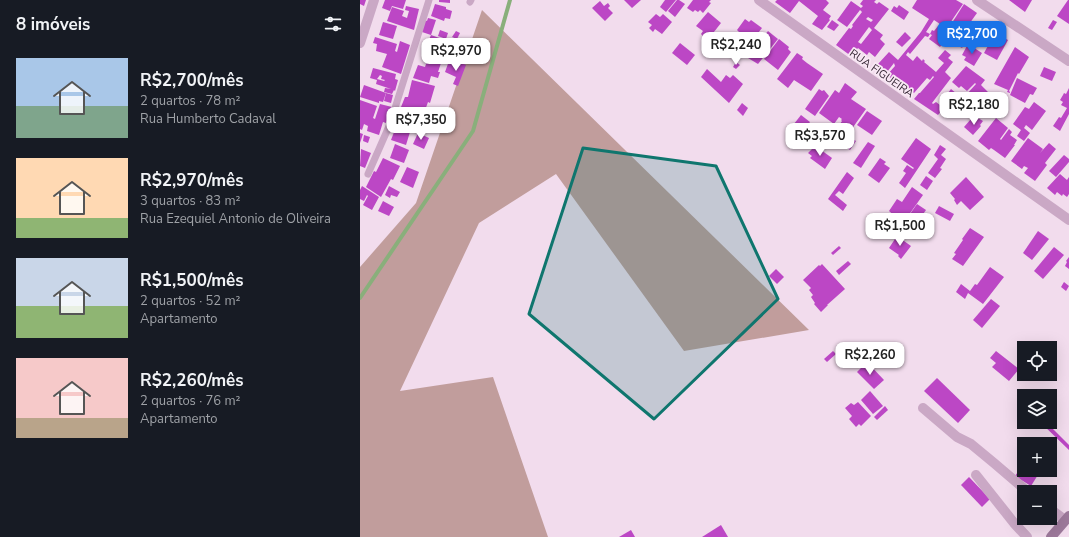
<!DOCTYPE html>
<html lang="pt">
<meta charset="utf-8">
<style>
body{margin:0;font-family:"Nunito Sans",sans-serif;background:#242831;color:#f1f3f6;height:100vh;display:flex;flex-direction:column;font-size:15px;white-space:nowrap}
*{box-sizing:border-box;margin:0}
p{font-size:13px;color:#9ea1a6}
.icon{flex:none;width:22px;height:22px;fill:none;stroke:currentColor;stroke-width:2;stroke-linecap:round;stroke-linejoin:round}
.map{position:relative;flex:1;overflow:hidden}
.side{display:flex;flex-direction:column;background:#171b24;width:360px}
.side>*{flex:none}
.fabs{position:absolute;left:657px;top:341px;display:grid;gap:8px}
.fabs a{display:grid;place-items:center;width:40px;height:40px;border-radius:0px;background:#171b24;box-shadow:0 4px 16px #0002;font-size:20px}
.price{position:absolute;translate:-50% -34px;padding:0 9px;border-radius:8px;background:#fff;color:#222;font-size:13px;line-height:26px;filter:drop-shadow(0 1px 2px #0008)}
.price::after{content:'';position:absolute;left:50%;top:24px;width:12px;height:9px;margin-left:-6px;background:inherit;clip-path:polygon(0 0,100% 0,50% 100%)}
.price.active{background:#1a73e8;color:#fff}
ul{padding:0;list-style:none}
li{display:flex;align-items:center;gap:12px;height:100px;padding:0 16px}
li span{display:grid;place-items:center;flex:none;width:112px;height:80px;border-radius:0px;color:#555}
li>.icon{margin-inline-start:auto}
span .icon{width:48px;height:48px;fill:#fffc;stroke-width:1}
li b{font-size:17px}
h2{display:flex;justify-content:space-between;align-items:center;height:48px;padding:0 16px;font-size:17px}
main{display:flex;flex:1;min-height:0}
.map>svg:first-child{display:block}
</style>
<main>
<section class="side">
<h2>8 imóveis<svg class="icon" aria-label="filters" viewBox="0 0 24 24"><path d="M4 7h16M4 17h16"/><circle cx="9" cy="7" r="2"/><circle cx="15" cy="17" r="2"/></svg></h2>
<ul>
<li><span style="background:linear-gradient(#a9c7e8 60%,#7fa58c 0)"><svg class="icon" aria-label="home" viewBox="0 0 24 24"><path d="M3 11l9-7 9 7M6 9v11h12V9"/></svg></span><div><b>R$2,700/mês</b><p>2 quartos · 78 m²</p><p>Rua Humberto Cadaval</p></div></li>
<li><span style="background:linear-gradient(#ffd9b3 75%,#8fb573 0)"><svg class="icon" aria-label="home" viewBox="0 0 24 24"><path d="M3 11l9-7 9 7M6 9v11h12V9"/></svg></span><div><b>R$2,970/mês</b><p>3 quartos · 83 m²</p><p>Rua Ezequiel Antonio de Oliveira</p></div></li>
<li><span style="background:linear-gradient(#c9d6e8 60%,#8fb573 0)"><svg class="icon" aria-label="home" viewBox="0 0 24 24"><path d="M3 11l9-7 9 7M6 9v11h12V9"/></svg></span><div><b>R$1,500/mês</b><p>2 quartos · 52 m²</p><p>Apartamento</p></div></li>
<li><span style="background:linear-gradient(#f6c9c9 75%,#b9a48a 0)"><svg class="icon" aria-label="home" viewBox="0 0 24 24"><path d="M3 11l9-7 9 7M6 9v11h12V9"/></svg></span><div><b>R$2,260/mês</b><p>2 quartos · 76 m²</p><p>Apartamento</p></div></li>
</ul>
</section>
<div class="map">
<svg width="709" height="537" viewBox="0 0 709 537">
<rect width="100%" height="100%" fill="#f2dced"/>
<polygon fill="#c19d9c" points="122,10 449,330 324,351 196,174 119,223 40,391 133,377 188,537 0,537 0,267 56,203"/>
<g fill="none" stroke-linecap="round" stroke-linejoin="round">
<polyline stroke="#89af7b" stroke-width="4" points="0,298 113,131 150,0"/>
</g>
<g fill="#bc47c5" fill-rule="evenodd">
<polygon points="0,0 6,0 4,6 0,4"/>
<polygon points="25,0 46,0 43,9 32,6 30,11 22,8"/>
<polygon points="79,0 90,0 90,3 79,2"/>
<polygon points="264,0 281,0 272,8"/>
<polygon points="305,0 316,0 306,12 300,7"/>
<polygon points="317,0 319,0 325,4 315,17 308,11"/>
<polygon points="333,0 351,0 349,2 351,3 343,13 340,10 338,12 335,10 333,12 327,8"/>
<polygon points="417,0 466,0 469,3 463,10 471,16 469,19 470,20 462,30 452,24 458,16 439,1 430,13 415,2"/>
<path d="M503 0H516L514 2 517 4 519 2 529 9 514 28 523 35 520 39 525 44 515 57 509 52 507 55 498 48 491 56 476 45 489 28 491 29 493 26 492 25 502 12 500 10 487 27 477 20 478 19 491 1 501 8 503 6 500 4ZM508 17 513 20 511 22 506 19ZM509 27 512 30 501 44 498 42Z"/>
<polygon points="557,0 596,0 603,4 588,26 584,24 583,26 574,20 566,32 570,34 572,30 574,31 578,26 585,31 580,39 582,40 580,41 583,43 580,47 569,39 572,35 570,34 568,37 565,36 550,54 548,52 546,55 553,61 557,56 562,61 563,59 565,61 564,62 576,72 584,63 578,58 585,50 591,55 588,58 593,62 585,72 591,78 572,103 573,104 576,102 584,108 578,115 554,99 559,93 560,93 574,77 573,76 570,80 567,78 554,93 543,84 540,86 527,75 535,66 534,63 527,72 518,64 529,52 538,60 561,32 569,19 552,8"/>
<polygon points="649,0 672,0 665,12"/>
<polygon points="708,0 709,0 709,24 697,16"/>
<polygon points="240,1 244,6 248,3 250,6 248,8 253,13 245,21 232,8"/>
<polygon points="75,4 86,7 86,9 92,11 90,19 85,18 84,21 71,16"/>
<polygon points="604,4 617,13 602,34 590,26"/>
<polygon points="539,5 549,12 544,20 531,11 534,6 537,8"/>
<polygon points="46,6 59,9 54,30 27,21 32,7 44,11 42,16 47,18 49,11 45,10"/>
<polygon points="348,12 361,23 350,37 345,33 343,36 341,34 343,31 336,26"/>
<polygon points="296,14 300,17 303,14 312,22 302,34 295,29 293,32 289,28 292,25 288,22"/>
<polygon points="68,18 76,20 71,35 62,32 65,20 67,21"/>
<polygon points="385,19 389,22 391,20 402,28 385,50 374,42 381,34 377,30"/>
<polygon points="472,20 479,25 474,31 467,27"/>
<polygon points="693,20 697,22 692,30 688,28"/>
<polygon points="23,22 37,26 33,39 19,35"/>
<polygon points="80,30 88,33 86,39 78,36"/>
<polygon points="96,31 100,33 97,39 92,37"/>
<polygon points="408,31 418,39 398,64 388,58"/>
<polygon points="545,32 551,38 542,47 536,42"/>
<polygon points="635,33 648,40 637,60 624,53"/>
<polygon points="71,35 88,41 86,45 93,49 90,57 86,55 85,57 65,49"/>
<polygon points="15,37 37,44 35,51 37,52 40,41 50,45 41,74 22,67 27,54 16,51 17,44 13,43"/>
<polygon points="601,37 607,40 602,48 597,45"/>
<polygon points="419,39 429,47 428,49 431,52 418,70 404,59"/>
<polygon points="320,43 335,55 327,65 312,53"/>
<polygon points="100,44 112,49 107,61 96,56"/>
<polygon points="608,44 622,53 614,66 604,60 606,57 602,55"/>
<polygon points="655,47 669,57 659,74 658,73 649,91 650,92 650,93 647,92 648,90 634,84"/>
<polygon points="437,53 443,57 442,59 447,63 463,74 451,91 434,80 428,88 417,79"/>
<polygon points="69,55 82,60 78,72 80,72 78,78 71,76 69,83 53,78 58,65 65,67"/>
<polygon points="89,61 100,66 101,63 106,65 98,86 93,84 96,77 85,72"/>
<polygon points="376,62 380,65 376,69 373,67"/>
<polygon points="606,66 625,80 621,85 631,95 629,97 637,104 626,117 621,113 618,116 615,114 618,109 614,106 616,104 606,95 616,84 615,83 607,91 601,86 599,88 592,82"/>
<polygon points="684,67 696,72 692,81 680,76"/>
<path d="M13 68 36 74 35 79 38 80 35 91 34 90 32 94 24 92 25 88 31 89 16 84 17 80 10 78ZM20 75 22 76 21 79 25 80 24 81 17 79Z"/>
<polygon points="347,69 361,82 366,75 370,78 373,75 383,84 369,103 341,77"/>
<polygon points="657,78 677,88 673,95 670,94 665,103 650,95"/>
<polygon points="52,80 75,86 70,103 68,102 63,116 43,109 44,108 41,107 45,97 48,97"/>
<polygon points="485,83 497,92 491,99 506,109 491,130 486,138 475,131 482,121 481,120 482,119 479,117 474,124 459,113 475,90 479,93"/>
<polygon points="4,85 26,93 23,102 19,101 19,103 0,97"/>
<polygon points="709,88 709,114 700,131 693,126 699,117 701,118 707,108 701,105 703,102 700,100 703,95 704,93 706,94"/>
<polygon points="459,89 462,91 464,90 469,96 455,116 445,109"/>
<polygon points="591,89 603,99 597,107 585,97"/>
<polygon points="26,93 33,95 31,103 24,101"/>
<polygon points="0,100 17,106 13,118 15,119 20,104 32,107 29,118 28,118 26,123 23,122 19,135 7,131 8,126 4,124 2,130 0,129"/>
<polygon points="674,102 686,111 672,130 666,125 664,128 670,133 664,141 657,136 661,130 653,124 665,107 669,109"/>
<polygon points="382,103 388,108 383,116 377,110"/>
<polygon points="41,111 59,117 54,133 36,127"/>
<polygon points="507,111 522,121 512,135 497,125"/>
<polygon points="441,115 450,122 440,136 430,129"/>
<polygon points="618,118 623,121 620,125 621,126 613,135 604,127 611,119 615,122"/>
<polygon points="636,118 648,128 640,139 641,140 649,129 652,132 650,135 657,140 654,145 655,145 645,158 634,150 631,148 629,150 618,141"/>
<polygon points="66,120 72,123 67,133 62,130"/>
<polygon points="36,127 50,132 46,145 31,140"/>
<polygon points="0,133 3,134 0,143"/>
<polygon points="58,133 69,138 64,149 53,144"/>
<polygon points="4,135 10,137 8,143 3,141"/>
<polygon points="491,138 496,141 490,150 485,147 487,144 484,143 486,139 489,141"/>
<polygon points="556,138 571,149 545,188 539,183 546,173 543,171 547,165 553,169 554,168 541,159"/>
<polygon points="668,138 683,149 680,153 689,143 696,149 685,163 687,165 675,181 664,173 668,168 664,166 662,169 651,161"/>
<polygon points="508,142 515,146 501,168 493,163"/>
<polygon points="35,144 49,150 44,163 30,158"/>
<polygon points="460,145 463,148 461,150 472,158 465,169 450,158 452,156 448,153 454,147 457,149"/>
<polygon points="580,145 586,149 581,155 586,159 580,168 582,169 575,178 568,173 578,159 574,155"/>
<polygon points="1,149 11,153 5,168 0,166"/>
<polygon points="704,155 709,159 709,162 696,177 689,171"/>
<polygon points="23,158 40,166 33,180 31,179 21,197 6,187 14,171 16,172"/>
<polygon points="520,158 526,162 524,164 530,168 519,183 508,175"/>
<polygon points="47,167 59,172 53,188 40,182"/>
<polygon points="487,172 494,178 483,194 479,191 475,195 487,205 483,211 468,199"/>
<polygon points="700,174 707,180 709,177 709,194 707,197 703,194 702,196 697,192 695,195 687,188"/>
<polygon points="566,176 573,181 567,190 560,185"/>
<polygon points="606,177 624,197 610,210 601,201 597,205 594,200 595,199 590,193"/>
<polygon points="2,186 19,197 12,210 3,205 8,196 7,195 4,201 0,199 0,190"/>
<polygon points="29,186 40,192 37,197 31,195 30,198 25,195"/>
<polygon points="552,187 563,195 543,223 529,211 537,199 542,202"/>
<polygon points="23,201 34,207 29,216 18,211"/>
<polygon points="557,204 566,210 554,227 545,221"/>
<polygon points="579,206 594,214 590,221 575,213"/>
<polygon points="610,228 624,237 603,266 592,259 596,254 594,253 603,240 602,239"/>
<polygon points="678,231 689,239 672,260 663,253"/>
<polygon points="537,236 551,246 541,259 538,256 539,255 529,248"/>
<polygon points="479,246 481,248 473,255 471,253"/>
<polygon points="694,247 704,255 683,279 674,271"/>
<polygon points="709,257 709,269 705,266 707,262 706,261"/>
<polygon points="488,261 491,264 479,275 476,271"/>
<polygon points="462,264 485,289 467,305 468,305 461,312 454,304 455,303 451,297 453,295 449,290 451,288 443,280 459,265 460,266"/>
<polygon points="630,267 644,277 623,304 608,293 605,299 596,292 601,284 610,291 615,284 617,285"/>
<polygon points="416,269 424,277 417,284 409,276"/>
<polygon points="704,282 709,286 706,291 701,287"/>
<polygon points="631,299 640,306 622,328 613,320"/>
<polygon points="473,351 476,354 467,362 464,359"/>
<polygon points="636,351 659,369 649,381 632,367 636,363 630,358"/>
<polygon points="507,362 524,380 514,389 497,372"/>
<polygon points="577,378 610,410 598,423 564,391"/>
<polygon points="510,391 523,406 513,414 501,400"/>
<polygon points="498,402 511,416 501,426 499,424 496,427 489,419 492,416 485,408 491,403 494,405"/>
<polygon points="525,406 528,410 517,420 514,417"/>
<polygon points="680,422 686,422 709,445 709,450"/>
<polygon points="664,463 664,470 681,470 671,486 655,476"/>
<polygon points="609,477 630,499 622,507 601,485"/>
<polygon points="361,525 368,537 342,537"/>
<polygon points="271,530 275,537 259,537"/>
</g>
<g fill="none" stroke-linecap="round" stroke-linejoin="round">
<g stroke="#caa8c5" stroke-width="7">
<polyline points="110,2 111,0"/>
<polyline points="8,174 30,124 69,0"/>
</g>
<g stroke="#caa8c5" stroke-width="10">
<polyline points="399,0 709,220"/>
<polyline points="617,0 709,61"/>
<polyline points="0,43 14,0"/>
<polyline points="563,408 597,437 611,444 634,463 668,492"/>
<polyline points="616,475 654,523 667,537"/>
<polyline points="690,509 705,520"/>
</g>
<polyline stroke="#9d799b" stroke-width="10" points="691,537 709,516"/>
</g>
<path fill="#0f766e" fill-opacity="0.2" stroke="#0f766e" stroke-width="3" stroke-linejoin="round" d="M223 148 356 166 418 299 294 419 169 314Z"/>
<g text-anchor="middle" stroke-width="3.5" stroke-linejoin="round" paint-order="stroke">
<g font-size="11" fill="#362836" stroke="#f9e8f5">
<text transform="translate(522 73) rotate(35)" y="4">RUA FIGUEIRA</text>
</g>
</g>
</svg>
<div class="fabs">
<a><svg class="icon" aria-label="locate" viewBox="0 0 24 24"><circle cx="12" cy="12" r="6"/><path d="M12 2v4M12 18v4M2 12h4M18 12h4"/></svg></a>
<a><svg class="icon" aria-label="layers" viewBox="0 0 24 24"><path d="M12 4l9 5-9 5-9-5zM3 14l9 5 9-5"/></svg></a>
<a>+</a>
<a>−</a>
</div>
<b class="price active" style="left:612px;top:55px">R$2,700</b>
<b class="price" style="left:376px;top:66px">R$2,240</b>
<b class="price" style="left:96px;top:72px">R$2,970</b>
<b class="price" style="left:614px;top:126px">R$2,180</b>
<b class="price" style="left:61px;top:141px">R$7,350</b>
<b class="price" style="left:460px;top:157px">R$3,570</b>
<b class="price" style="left:540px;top:247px">R$1,500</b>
<b class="price" style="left:510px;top:376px">R$2,260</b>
</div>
</main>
